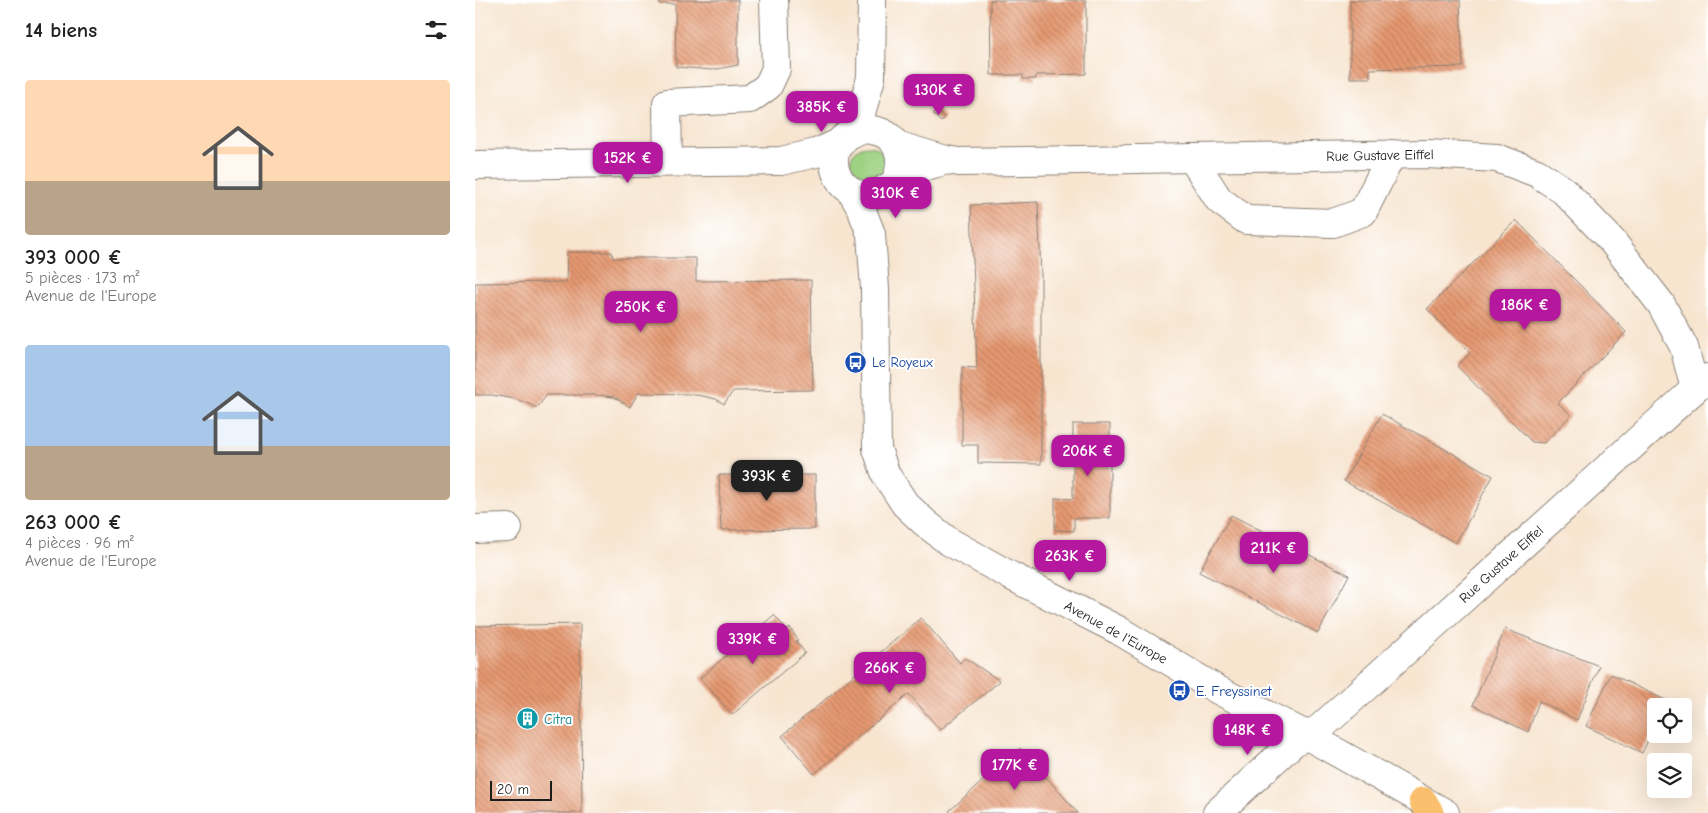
<!DOCTYPE html>
<html lang="fr">
<meta charset="utf-8">
<style>
body{margin:0;font-family:"Comic Neue",sans-serif;background:#f2f2f2;color:#222;height:100vh;display:flex;flex-direction:column;font-size:19px;white-space:nowrap}
*{box-sizing:border-box;margin:0}
p{font-size:16px;color:#767676}
.icon{flex:none;width:28px;height:28px;fill:none;stroke:currentColor;stroke-width:2;stroke-linecap:round;stroke-linejoin:round}
.map{position:relative;flex:1;overflow:hidden}
.side{display:flex;flex-direction:column;background:#fff;width:475px}
.side>*{flex:none}
.tools{position:absolute;left:1172px;top:698px;display:grid;gap:10px}
.tools a{display:grid;place-items:center;width:45px;height:45px;border-radius:5px;background:#fff;box-shadow:0 5px 20px #0002;font-size:25px}
.scale{position:absolute;left:15px;bottom:12px;width:62px;box-sizing:border-box;padding-left:5px;border:2px solid #1c1c1c;border-top:0;font-size:14px;line-height:18px;white-space:nowrap;color:#1c1c1c;-webkit-text-stroke:4px #fff;paint-order:stroke}
.price{position:absolute;translate:-50% -42px;padding:0 11px;border-radius:10px;background:#b5179e;color:#fff;font-size:16px;line-height:32px;filter:drop-shadow(0 1px 2px #0008)}
.price::after{content:'';position:absolute;left:50%;top:30px;width:15px;height:11px;margin-left:-8px;background:inherit;clip-path:polygon(0 0,100% 0,50% 100%)}
.price.active{background:#222;color:#fff}
ul{padding:0;list-style:none}
li{display:grid;align-content:center;gap:10px;height:265px;padding:0 25px}
li span{display:grid;place-items:center;height:155px;border-radius:5px;color:#555}
li>.icon{margin-inline-start:auto}
span .icon{width:90px;height:90px;fill:#fffc;stroke-width:1}
li b{font-size:21px}
h2{display:flex;justify-content:space-between;align-items:center;height:60px;padding:0 25px;font-size:21px}
main{display:flex;flex:1;min-height:0}
.map>svg:first-child{display:block}
</style>
<main>
<section class="side">
<h2>14 biens<svg class="icon" aria-label="filters" viewBox="0 0 24 24"><path d="M4 7h16M4 17h16"/><circle cx="9" cy="7" r="2"/><circle cx="15" cy="17" r="2"/></svg></h2>
<ul>
<li><span style="background:linear-gradient(#ffd9b3 65%,#b9a48a 0)"><svg class="icon" aria-label="home" viewBox="0 0 24 24"><path d="M3 11l9-7 9 7M6 9v11h12V9"/></svg></span><div><b>393 000 €</b><p>5 pièces · 173 m²</p><p>Avenue de l'Europe</p></div></li>
<li><span style="background:linear-gradient(#a9c7e8 65%,#b9a48a 0)"><svg class="icon" aria-label="home" viewBox="0 0 24 24"><path d="M3 11l9-7 9 7M6 9v11h12V9"/></svg></span><div><b>263 000 €</b><p>4 pièces · 96 m²</p><p>Avenue de l'Europe</p></div></li>
</ul>
</section>
<div class="map">
<svg width="1233" height="813" viewBox="0 0 1233 813">
<defs>
<pattern id="building-back-hatch" width="6" height="6" patternUnits="userSpaceOnUse" patternTransform="scale(1.25)"><rect width="6" height="6" fill="#e69971"/><path d="M-1 5l2 2M0 0l6 6M5-1l2 2" fill="none" stroke="#ba7c5c"/></pattern>
</defs>
<rect width="100%" height="100%" fill="#fff"/>
<filter id="ink" filterUnits="userSpaceOnUse"><feTurbulence type="fractalNoise" baseFrequency=".02" numOctaves="2"/><feDisplacementMap in="SourceGraphic" scale="10" xChannelSelector="R" yChannelSelector="G"/><feConvolveMatrix kernelMatrix="1 2 1 2 8 2 1 2 1" color-interpolation-filters="sRGB"/></filter>
<filter id="wash" filterUnits="userSpaceOnUse"><feTurbulence type="fractalNoise" baseFrequency=".0096" numOctaves="4" result="noise"/><feDisplacementMap in="SourceGraphic" scale="20" xChannelSelector="R" yChannelSelector="G"/><feGaussianBlur stdDeviation="1.12" result="paint"/><feColorMatrix in="noise" values="0 0 0 0 0 0 0 0 0 0 0 0 0 0 0 0 0 1.4 0 .05"/><feComposite in="paint" operator="in"/></filter>
<g filter="url(#wash)">
<rect width="100%" height="100%" fill="#f7e5d0"/>
<circle fill="#9dd282" stroke="#5c774f" cx="393" cy="164" r="18"/>
<g id="blocks">
<g fill="url(#building-back-hatch)">
<polygon points="184,0 263,0 263,65 237,70 201,67 200,4 184,4"/>
<polygon points="515,0 611,0 611,74 561,75 561,79 548,79 548,75 516,75"/>
<polygon points="875,0 985,0 988,67 895,69 895,78 875,78"/>
<polygon points="462,110 470,118 466,122 458,114"/>
<polygon points="563,202 566,275 566,464 503,463 503,445 487,445 487,367 502,368 496,205"/>
<polygon points="1041,220 1151,332 1083,403 1096,415 1069,443 1057,442 982,366 995,353 952,309"/>
<polygon points="92,252 137,252 138,258 221,258 221,281 336,280 338,390 258,391 249,404 241,399 228,396 213,394 163,393 155,407 139,397 122,395 72,395 62,408 54,404 40,399 17,395 0,395 0,283 91,282"/>
<polygon points="907,414 1018,476 981,543 869,481"/>
<polygon points="598,424 635,424 635,518 599,518 599,531 580,530 580,498 598,499"/>
<polygon points="244,475 340,475 340,529 246,530"/>
<polygon points="756,515 874,575 843,633 724,572"/>
<polygon points="299,615 312,630 315,628 323,640 321,641 330,653 257,715 225,678"/>
<polygon points="446,618 485,663 490,658 525,681 465,730 434,694 339,774 307,736"/>
<polygon points="105,624 107,813 0,813 0,626"/>
<polygon points="1030,629 1124,666 1102,720 1064,701 1053,732 998,705"/>
<polygon points="1136,674 1192,701 1189,706 1181,706 1181,723 1167,753 1111,726"/>
<polygon points="545,748 603,813 476,813 474,811"/>
</g>
</g>
</g>
<g filter="url(#ink)">
<use href="#blocks" fill-opacity="0" stroke="#8a8076" stroke-width="1"/>
<g fill="none" stroke-linecap="round" stroke-linejoin="round">
<defs>
<g id="minor">
<polyline points="377,133 385,117 396,78 397,0"/>
<polyline points="421,145 471,160 484,162 953,154 1022,158 1062,173 1088,190 1137,241 1186,304 1209,347 1220,389"/>
<polyline points="717,158 744,200 771,220 858,223 888,212 917,154"/>
<polyline points="193,162 192,103 275,99 293,86 301,69 299,0"/>
<polyline points="0,165 306,161 341,153 366,142"/>
<path d="M421 181C445 120 356 112 359 164 360 173 365 182 371 187 398 210 416 181 438 171 449 166 460 164 471 160"/>
<polyline points="376,191 386,208 396,234 400,289 402,449 411,475 430,504 449,522 473,541 536,576 643,630 743,690 831,735 970,813"/>
<polyline points="0,529 33,528"/>
<polyline points="742,813 819,742 844,729 1232,378"/>
</g>
<polyline id="highway" points="948,801 955,813"/>
</defs>
<use href="#minor" stroke="#8a8076" stroke-width="30"/>
<use href="#highway" stroke="#8a8076" stroke-width="30"/>
<use href="#minor" stroke="#fff" stroke-width="28"/>
<use href="#highway" stroke="#f9bf6d" stroke-width="28"/>
</g>
</g>
<defs>
<symbol id="bus-disc" viewBox="-11 -11 22 22"><circle r="9.5" fill="#1a4fb4" stroke="#fff"/><path d="M-5-6H5V4H4V6H2V4H-2V6H-4V4H-5ZM-3.5-4V0h7V-4ZM-3.5 1.2v1.5H-2V1.2ZM2 1.2v1.5H3.5V1.2Z" fill="#fff"/></symbol>
<symbol id="building-disc" viewBox="-11 -11 22 22"><circle r="9.5" fill="#0f9aa8" stroke="#fff"/><path d="M-4-6H4V6H1V3H-1V6H-4ZM-2.5-4.3h1.7v1.8h-1.7ZM.8-4.3h1.7v1.8H.8ZM-2.5-1h1.7V.8h-1.7ZM.8-1h1.7V.8H.8Z" fill="#fff"/></symbol>
</defs>
<g fill-rule="evenodd">
<use href="#bus-disc" x="368" y="350" width="25" height="25"/>
<use href="#bus-disc" x="692" y="678" width="25" height="25"/>
<use href="#building-disc" x="40" y="706" width="25" height="25"/>
</g>
<g text-anchor="middle" stroke-width="4" stroke-linejoin="round" paint-order="stroke">
<g font-size="14" fill="#1c1c1c" stroke="#fff">
<text transform="translate(905 155) rotate(-1)" y="5">Rue Gustave Eiffel</text>
<text transform="translate(1026 564) rotate(-42)" y="5">Rue Gustave Eiffel</text>
<text transform="translate(641 632) rotate(29)" y="5">Avenue de l'Europe</text>
</g>
<g font-size="14" fill="#164399" stroke="#fff" text-anchor="start">
<text x="397" y="367">Le Royeux</text>
<text x="721" y="696">E. Freyssinet</text>
</g>
<g font-size="14" fill="#0d838f" stroke="#fff" text-anchor="start">
<text x="69" y="724">Citra</text>
</g>
</g>
</svg>
<div class="tools">
<a><svg class="icon" aria-label="locate" viewBox="0 0 24 24"><circle cx="12" cy="12" r="6"/><path d="M12 2v4M12 18v4M2 12h4M18 12h4"/></svg></a>
<a><svg class="icon" aria-label="layers" viewBox="0 0 24 24"><path d="M12 4l9 5-9 5-9-5zM3 14l9 5 9-5"/></svg></a>
</div>
<div class="scale">20 m</div>
<b class="price" style="left:464px;top:116px">130K €</b>
<b class="price" style="left:347px;top:133px">385K €</b>
<b class="price" style="left:153px;top:184px">152K €</b>
<b class="price" style="left:421px;top:219px">310K €</b>
<b class="price" style="left:1050px;top:331px">186K €</b>
<b class="price" style="left:166px;top:333px">250K €</b>
<b class="price" style="left:613px;top:477px">206K €</b>
<b class="price active" style="left:292px;top:502px">393K €</b>
<b class="price" style="left:799px;top:574px">211K €</b>
<b class="price" style="left:595px;top:582px">263K €</b>
<b class="price" style="left:278px;top:665px">339K €</b>
<b class="price" style="left:415px;top:694px">266K €</b>
<b class="price" style="left:773px;top:756px">148K €</b>
<b class="price" style="left:540px;top:791px">177K €</b>
</div>
</main>
